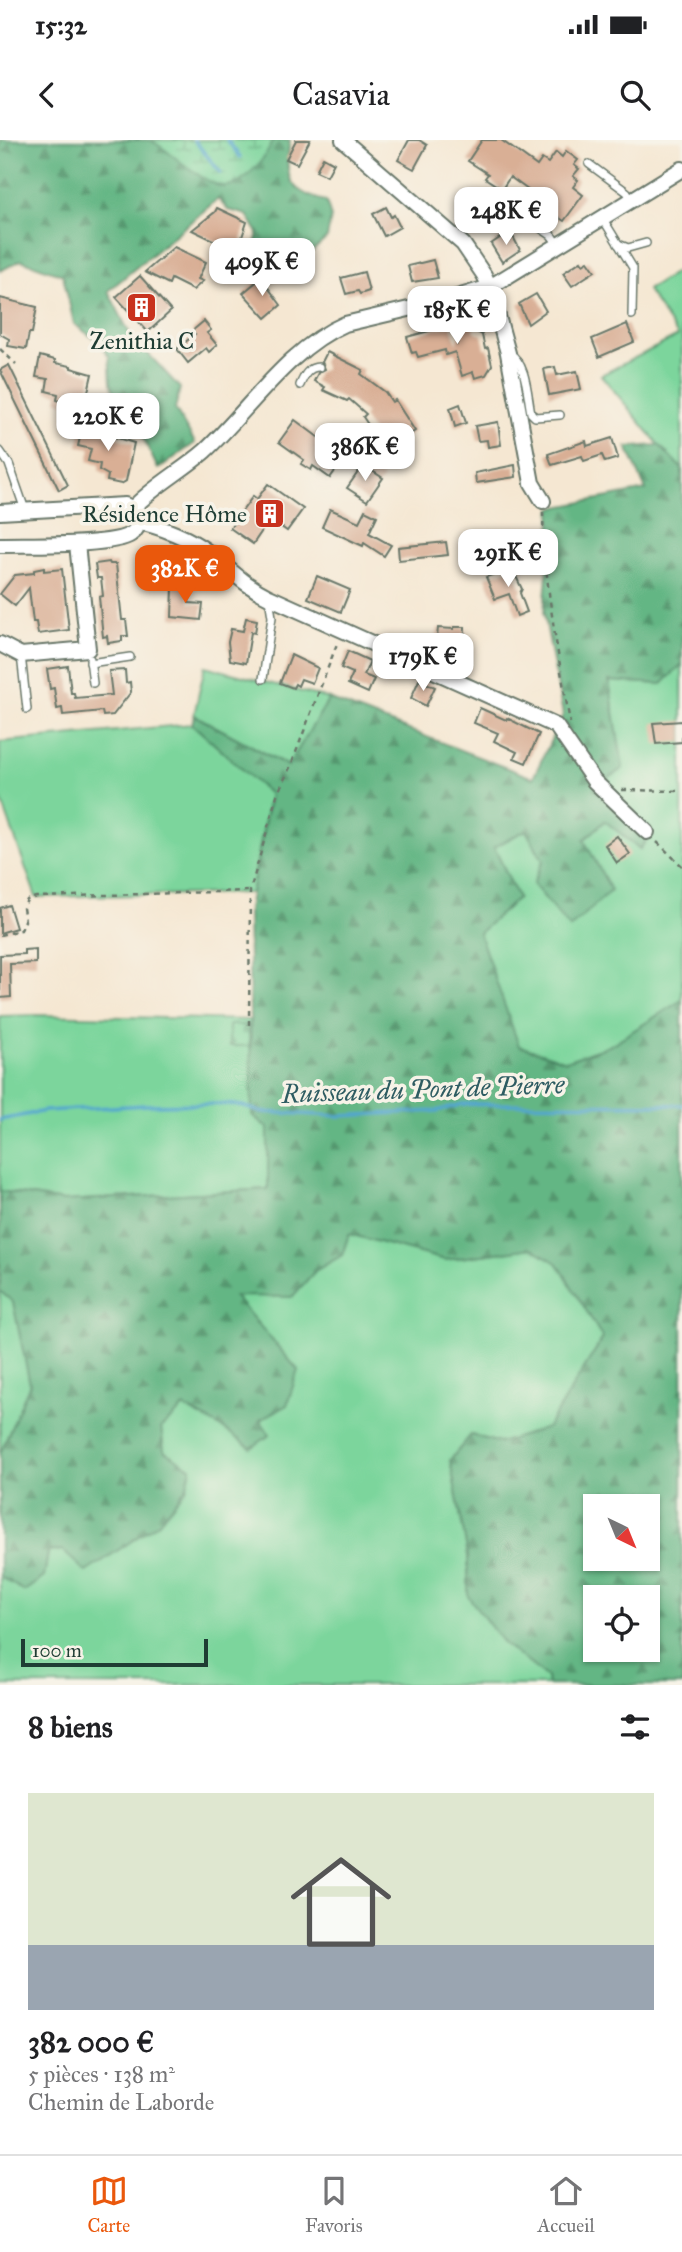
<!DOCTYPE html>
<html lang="fr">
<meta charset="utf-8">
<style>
body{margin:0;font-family:"IM FELL Great Primer",serif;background:#f6f6f6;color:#202124;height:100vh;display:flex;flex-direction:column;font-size:26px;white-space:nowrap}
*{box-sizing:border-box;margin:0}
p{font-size:23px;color:#757577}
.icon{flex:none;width:38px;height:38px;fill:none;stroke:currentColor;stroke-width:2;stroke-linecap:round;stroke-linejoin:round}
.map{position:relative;height:1545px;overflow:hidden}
.drawer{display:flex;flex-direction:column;background:#fff;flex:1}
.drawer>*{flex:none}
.needle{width:46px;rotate:137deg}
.tools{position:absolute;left:583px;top:1354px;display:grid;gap:14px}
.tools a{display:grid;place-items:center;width:77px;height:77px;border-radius:0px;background:#fff;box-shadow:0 2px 5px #0004;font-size:35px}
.scale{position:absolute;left:21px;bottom:18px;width:187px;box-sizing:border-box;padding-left:7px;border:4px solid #1f3d34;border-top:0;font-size:19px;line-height:24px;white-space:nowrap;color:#1f3d34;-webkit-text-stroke:5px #f7f3e8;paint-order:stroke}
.price{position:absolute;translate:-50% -60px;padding:0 16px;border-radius:14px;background:#fff;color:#222;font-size:23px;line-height:46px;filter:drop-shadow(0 2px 4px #0008)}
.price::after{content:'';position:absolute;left:50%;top:42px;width:21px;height:16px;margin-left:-10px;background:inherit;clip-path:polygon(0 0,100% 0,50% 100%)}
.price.selected{background:#ea580c;color:#fff}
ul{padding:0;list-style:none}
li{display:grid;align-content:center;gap:14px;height:371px;padding:0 28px}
li span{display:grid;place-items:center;height:217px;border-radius:0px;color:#555}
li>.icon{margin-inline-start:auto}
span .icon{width:126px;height:126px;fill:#fffc;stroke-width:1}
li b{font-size:30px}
h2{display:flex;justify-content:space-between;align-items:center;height:84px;padding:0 28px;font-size:30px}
.status{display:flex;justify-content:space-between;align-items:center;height:49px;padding:0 35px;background:#fff;direction:ltr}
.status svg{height:19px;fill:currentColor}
header{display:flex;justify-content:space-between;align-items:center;height:91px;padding:0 28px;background:#fff;font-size:32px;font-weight:600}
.tab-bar{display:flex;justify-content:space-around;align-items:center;height:98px;border-top:2px solid #e0e0e0;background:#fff;font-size:19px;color:#757577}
.tab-bar a{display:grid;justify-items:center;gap:4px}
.tab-bar .selected{color:#ea580c}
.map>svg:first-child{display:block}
</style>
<div class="status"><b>15:32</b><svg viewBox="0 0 49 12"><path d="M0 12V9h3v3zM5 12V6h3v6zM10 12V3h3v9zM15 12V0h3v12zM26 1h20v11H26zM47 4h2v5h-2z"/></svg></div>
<header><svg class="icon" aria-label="back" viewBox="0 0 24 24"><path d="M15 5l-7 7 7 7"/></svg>Casavia<svg class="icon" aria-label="search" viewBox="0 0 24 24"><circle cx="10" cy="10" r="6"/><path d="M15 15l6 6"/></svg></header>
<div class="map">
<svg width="682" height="1545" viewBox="0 0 682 1545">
<defs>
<pattern id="forest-firs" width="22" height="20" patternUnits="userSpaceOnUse" patternTransform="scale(1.75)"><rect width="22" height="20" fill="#64b684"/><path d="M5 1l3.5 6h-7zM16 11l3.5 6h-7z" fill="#52956d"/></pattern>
<pattern id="wetland-marsh" width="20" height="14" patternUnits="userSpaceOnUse" patternTransform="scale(1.75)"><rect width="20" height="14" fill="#7bd59c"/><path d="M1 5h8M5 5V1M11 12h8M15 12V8" fill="none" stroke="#64ae80"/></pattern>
<pattern id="cemetery-stones" width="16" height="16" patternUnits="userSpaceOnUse" patternTransform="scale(1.75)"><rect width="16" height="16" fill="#7bd59c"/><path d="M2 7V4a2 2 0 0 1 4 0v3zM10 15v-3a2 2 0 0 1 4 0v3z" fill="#64ae80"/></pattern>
</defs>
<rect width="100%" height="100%" fill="#f7f3e8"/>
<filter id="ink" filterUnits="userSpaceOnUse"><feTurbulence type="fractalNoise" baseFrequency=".0143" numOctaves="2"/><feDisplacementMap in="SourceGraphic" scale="14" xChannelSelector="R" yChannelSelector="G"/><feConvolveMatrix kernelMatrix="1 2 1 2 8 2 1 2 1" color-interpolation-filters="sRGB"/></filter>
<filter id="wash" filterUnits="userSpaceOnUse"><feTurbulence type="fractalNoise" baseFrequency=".00686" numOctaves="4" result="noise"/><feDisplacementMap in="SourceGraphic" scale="28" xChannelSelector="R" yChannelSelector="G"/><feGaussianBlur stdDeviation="1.57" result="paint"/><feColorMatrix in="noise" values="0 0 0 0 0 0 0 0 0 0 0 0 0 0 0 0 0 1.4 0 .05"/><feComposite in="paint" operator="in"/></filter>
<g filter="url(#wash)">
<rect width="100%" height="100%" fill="#f5e7d2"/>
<g fill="#7bd59c" stroke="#4d8968" stroke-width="2">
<polygon points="682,128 682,329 659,305 601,235 678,196 647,150"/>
<polygon points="682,524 682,860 609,906 565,921 518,906 479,793 518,758 494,707 525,689 543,720 570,788 610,750 583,700 605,681 640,709 647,698 593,649 623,628 609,541 662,544"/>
<polygon points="205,526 329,559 289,626 194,575"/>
<polygon points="192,584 270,654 251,753 36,757 0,656 0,602"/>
<polygon points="37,875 250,880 252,975 268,988 268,1049 64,1061 0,1051 0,876"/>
<polygon points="349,1094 445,1120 532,1108 558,1123 603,1198 547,1288 500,1303 471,1295 450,1320 468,1415 468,1456 504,1504 547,1537 548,1545 0,1545 0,1436 24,1451 44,1437 48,1412 62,1410 186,1349 191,1329 164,1311 161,1288 184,1267 221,1287 251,1307 270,1295 260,1280 298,1230 233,1155 292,1157 315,1131 342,1115"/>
<polygon points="0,1151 13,1162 30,1244 0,1314"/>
</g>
<g fill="url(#forest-firs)" stroke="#427a5c" stroke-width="2" fill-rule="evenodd">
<path d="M0 0H155L184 18 216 45 224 47 257 0H290C284 36 287 52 326 61L331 77 327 98 294 128 276 135 257 133 240 136 254 107 258 93 247 75 228 70 218 59 108 151 130 194 180 248 175 269 195 303 158 329 139 289 120 268 111 243 109 216 96 200 74 184 63 135 21 120 0 131Z"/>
<path d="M659 305 682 329V524L662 544 609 541 623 628 594 649 648 698 640 709 605 681 584 700 611 750 570 788 533 744 543 720 526 690 494 707 518 758 479 793 519 906 566 921 609 906 682 860V1545H548L547 1537 504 1504 468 1456V1415L450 1320 471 1295 500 1303 547 1288 603 1198 558 1124 532 1108 445 1120 349 1094 342 1115 315 1131 292 1157 234 1156 298 1230 287 1265 260 1280 270 1295 251 1308 221 1287 184 1267 161 1288 164 1311 191 1328 186 1349 158 1383 86 1432 62 1410 48 1412 44 1437 24 1451 0 1436V1314L30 1244 13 1162 0 1151V1051L64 1061 268 1049V988L252 975 248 769 270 654 192 584 194 575 288 626 329 559 533 638 563 575 544 473 552 368 646 350 627 307ZM595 1367H648V1419H595ZM595 1458H648V1510H595Z"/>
</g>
<path fill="url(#wetland-marsh)" stroke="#4d8968" stroke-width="2" d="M150 0H273C269 13 261 22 252 31 245 38 234 47 224 46 203 45 170 10 150 0Z"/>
<rect fill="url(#cemetery-stones)" stroke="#4d8968" stroke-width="2" x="229" y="885" width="20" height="21"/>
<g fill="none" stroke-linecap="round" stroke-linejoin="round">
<g stroke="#52a6ce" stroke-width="3.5">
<polyline points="194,0 221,33"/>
<polyline points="227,0 240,17"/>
<polyline points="0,980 45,971 146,965 224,964 243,966 260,972 339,976 437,971 463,964 682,965"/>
</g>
</g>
<g id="blocks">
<g fill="#d9af95">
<polygon points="296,0 310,0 297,24 286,19"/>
<polygon points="409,0 419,0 427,5 414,29 398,20"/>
<polygon points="482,0 501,0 537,26 542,19 548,23 556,12 562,17 566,11 578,20 574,25 579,29 573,36 578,40 573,47 583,55 564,81 558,77 556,81 543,72 546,68 525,53 528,50 510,37 502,49 485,38 488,34 468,21"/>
<polygon points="323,17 334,23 327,36 316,31"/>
<polygon points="472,55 490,67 478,83 462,76 466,70 463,68"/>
<polygon points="386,67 391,77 394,75 400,87 384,96 373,74"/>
<polygon points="217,68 247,82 241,100 248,104 238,112 192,90 215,72"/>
<polygon points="510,91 520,110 502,122 491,104"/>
<polygon points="174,107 206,122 198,139 203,141 193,150 171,139 169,144 145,132"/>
<polygon points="433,120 438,138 412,142 408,126"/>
<polygon points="581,121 583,124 588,121 595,131 572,146 563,133"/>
<polygon points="364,132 369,151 360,154 358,151 346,154 341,138"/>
<polygon points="140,136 171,171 148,192 116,157"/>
<polygon points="261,138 281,165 266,178 243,153"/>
<polygon points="536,154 546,171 528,184 519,164"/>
<polygon points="0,158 37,167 32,193 29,193 26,209 8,206 9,199 0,194"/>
<polygon points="470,168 480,172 473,190 482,195 485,209 488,208 492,225 486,235 475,238 473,232 462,236 455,212 446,215 445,210 418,217 416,212 412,213 407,197 451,185 457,204"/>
<polygon points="204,181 211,190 207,193 217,205 209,212 206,208 188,223 177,209 195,194 192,191"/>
<polygon points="627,184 634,202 599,217 592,199"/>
<polygon points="327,212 363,230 361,234 385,252 392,262 395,260 415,291 388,309 380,296 377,298 363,277 366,274 349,259 347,261 323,250 325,247 314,241 318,233 325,229 322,222"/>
<polygon points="40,216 55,220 55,223 71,226 71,228 92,234 83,274 65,270 66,264 57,260 58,254 46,251 48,239 36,237"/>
<polygon points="9,225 68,345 59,350 0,230"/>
<polygon points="555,227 557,235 577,231 581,249 549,255 544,229"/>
<polygon points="460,264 466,283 455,287 450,268"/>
<polygon points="295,280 345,317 330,338 313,326 311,330 301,324 304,320 279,302"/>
<polygon points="498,282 501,305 488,307 487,300 478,301 475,286"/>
<polygon points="83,285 99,289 98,292 134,303 126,341 121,344 107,341 108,335 99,330 100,324 88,321 91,309 78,306"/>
<polygon points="612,298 618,318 605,322 602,315 584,321 582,316 552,325 548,314 586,301 587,306"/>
<polygon points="363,325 383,338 367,361 347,348"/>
<polygon points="515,325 516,337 476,343 475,333"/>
<polygon points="268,344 303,369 287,391 270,379 253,404 230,388 253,356 257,359"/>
<polygon points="330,369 359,382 365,370 377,376 369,393 391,405 384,416 364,403 363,406 322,387"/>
<polygon points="446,402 448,415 399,420 398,407"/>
<polygon points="109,422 110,424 116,424 122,480 126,480 128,496 122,496 122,501 108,503 107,496 103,497 99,457 103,456 101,438 97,438 95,424"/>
<polygon points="44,428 44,431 62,429 69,490 38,494 36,482 33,482 29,448 15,466 0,454 15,435 34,433 34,430"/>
<polygon points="512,428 522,449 520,453 527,472 517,476 509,454 495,459 486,437"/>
<polygon points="317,436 350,450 341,472 308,458"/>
<polygon points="173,446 191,447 189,463 203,464 201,480 172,477"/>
<polygon points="246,478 257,480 255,493 251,492 246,523 230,520 228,502 231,489 243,491"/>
<polygon points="454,487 465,487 464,509 436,508 438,488 454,489"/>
<polygon points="407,498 437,510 434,519 403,507"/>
<polygon points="348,511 370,521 364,535 374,539 368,553 348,544 353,533 341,528"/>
<polygon points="291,515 318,528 312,543 301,539 298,546 295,544 293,548 280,543"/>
<polygon points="68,526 71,553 74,553 75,558 112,555 109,531 125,530 126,543 130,542 131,552 113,575 103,576 102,571 63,575 62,568 57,569 54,548 50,549 47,529"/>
<polygon points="419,540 435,547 426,566 411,558"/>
<polygon points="480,568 506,580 507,578 539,594 526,623 514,618 517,612 494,601 498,593 474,583"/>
<polygon points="682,581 682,602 656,604 653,583"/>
<polygon points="617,696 630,714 617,723 605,705"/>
<polygon points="9,765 16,788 0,793 0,768"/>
<polygon points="36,809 36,823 10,824 11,857 0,858 0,815 24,814 24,810"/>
</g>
</g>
</g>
<g filter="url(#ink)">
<use href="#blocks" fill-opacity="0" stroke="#6a786b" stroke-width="2"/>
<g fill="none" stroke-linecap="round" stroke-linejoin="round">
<defs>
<g id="service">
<polyline points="589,24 627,52 632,60"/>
<polyline points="503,63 551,95 559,106"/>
<polyline points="603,79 633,128 632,175"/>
<polyline points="618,104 628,108 646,103"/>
<path d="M509 213C527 223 527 254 531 273L535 277 560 275"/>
<path d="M300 245C304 236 308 227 319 227"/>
<polyline points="0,311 9,324 25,370"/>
<polyline points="21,515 27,569"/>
<polyline points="90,519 93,543"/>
<polyline points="90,523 130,517"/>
<polyline points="263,539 272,477 269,458"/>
</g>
<g id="minor">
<polyline points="343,0 463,104 484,135 490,147 508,213 532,343 543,361"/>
<path d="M133 368C154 346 182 331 205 311 249 270 289 208 345 184L447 160 490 147 682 29"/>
<path d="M0 372 125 365C132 368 138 372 138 380 138 386 136 391 131 394 113 407 26 404 0 405"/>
<path d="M138 382C162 387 189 398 208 412 230 429 244 445 269 457L556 586 594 641 647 692"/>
<polyline points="0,504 21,515 88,509 77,404"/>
</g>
</defs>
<use href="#service" stroke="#6a786b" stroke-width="10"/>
<use href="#minor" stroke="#6a786b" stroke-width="18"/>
<g stroke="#6a786b" stroke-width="2.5" stroke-dasharray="5 5" stroke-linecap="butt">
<polyline points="0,209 16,224"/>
<path d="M543 372C544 444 558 512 570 583"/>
<polyline points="622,650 682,651"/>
<polyline points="657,702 682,726"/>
<polyline points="0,795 21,790 25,781 23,768 27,760 36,757 249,751"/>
<polyline points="249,885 250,751 277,655 292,623 338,501"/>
</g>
<use href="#service" stroke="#fff" stroke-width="7"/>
<use href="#minor" stroke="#fff" stroke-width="14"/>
</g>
</g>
<defs>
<symbol id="building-square" viewBox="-11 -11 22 22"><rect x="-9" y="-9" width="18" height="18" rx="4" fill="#c8321e" stroke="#f7f3e8"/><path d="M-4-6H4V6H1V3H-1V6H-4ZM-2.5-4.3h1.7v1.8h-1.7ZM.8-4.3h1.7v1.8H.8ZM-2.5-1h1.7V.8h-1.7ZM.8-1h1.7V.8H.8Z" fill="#fff"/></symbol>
</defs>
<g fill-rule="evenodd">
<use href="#building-square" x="124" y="150" width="35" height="35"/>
<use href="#building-square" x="252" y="356" width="35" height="35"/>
</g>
<g text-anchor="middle" stroke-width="7" stroke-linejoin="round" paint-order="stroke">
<g font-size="24" fill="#1f3d34" stroke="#f7f3e8">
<text x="142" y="209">Zenithia C</text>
<text x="247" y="382" text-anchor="end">Résidence Hôme</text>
</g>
<g font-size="26" font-style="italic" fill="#2e5c62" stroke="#f7f3e8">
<text transform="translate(423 949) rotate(-2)" y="9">Ruisseau du Pont de Pierre</text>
</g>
</g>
</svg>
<div class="tools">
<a><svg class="needle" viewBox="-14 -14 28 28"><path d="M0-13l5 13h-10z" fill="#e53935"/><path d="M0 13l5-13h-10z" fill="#757577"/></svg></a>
<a><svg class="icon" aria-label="locate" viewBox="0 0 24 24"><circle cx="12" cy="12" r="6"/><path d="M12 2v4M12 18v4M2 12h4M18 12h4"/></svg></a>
</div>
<div class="scale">100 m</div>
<b class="price" style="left:506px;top:107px">248K €</b>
<b class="price" style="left:262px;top:158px">409K €</b>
<b class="price" style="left:457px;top:206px">185K €</b>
<b class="price" style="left:108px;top:313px">220K €</b>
<b class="price" style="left:365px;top:343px">386K €</b>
<b class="price" style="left:508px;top:449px">291K €</b>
<b class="price selected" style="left:185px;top:465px">382K €</b>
<b class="price" style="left:423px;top:553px">179K €</b>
</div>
<section class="drawer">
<h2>8 biens<svg class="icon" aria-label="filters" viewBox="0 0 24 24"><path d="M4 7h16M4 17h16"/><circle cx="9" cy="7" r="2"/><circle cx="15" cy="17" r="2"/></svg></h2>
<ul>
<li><span style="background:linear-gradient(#dfe7d0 70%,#9aa5b1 0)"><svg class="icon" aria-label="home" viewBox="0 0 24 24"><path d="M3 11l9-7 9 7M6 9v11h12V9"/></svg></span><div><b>382 000 €</b><p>5 pièces · 138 m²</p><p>Chemin de Laborde</p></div></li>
</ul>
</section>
<nav class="tab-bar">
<a class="selected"><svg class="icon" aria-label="map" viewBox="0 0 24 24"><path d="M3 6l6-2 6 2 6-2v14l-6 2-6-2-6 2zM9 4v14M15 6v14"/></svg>Carte</a>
<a><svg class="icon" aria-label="saved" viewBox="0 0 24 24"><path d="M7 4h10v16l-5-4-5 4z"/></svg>Favoris</a>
<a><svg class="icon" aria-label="home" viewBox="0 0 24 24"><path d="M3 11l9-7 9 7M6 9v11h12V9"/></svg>Accueil</a>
</nav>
